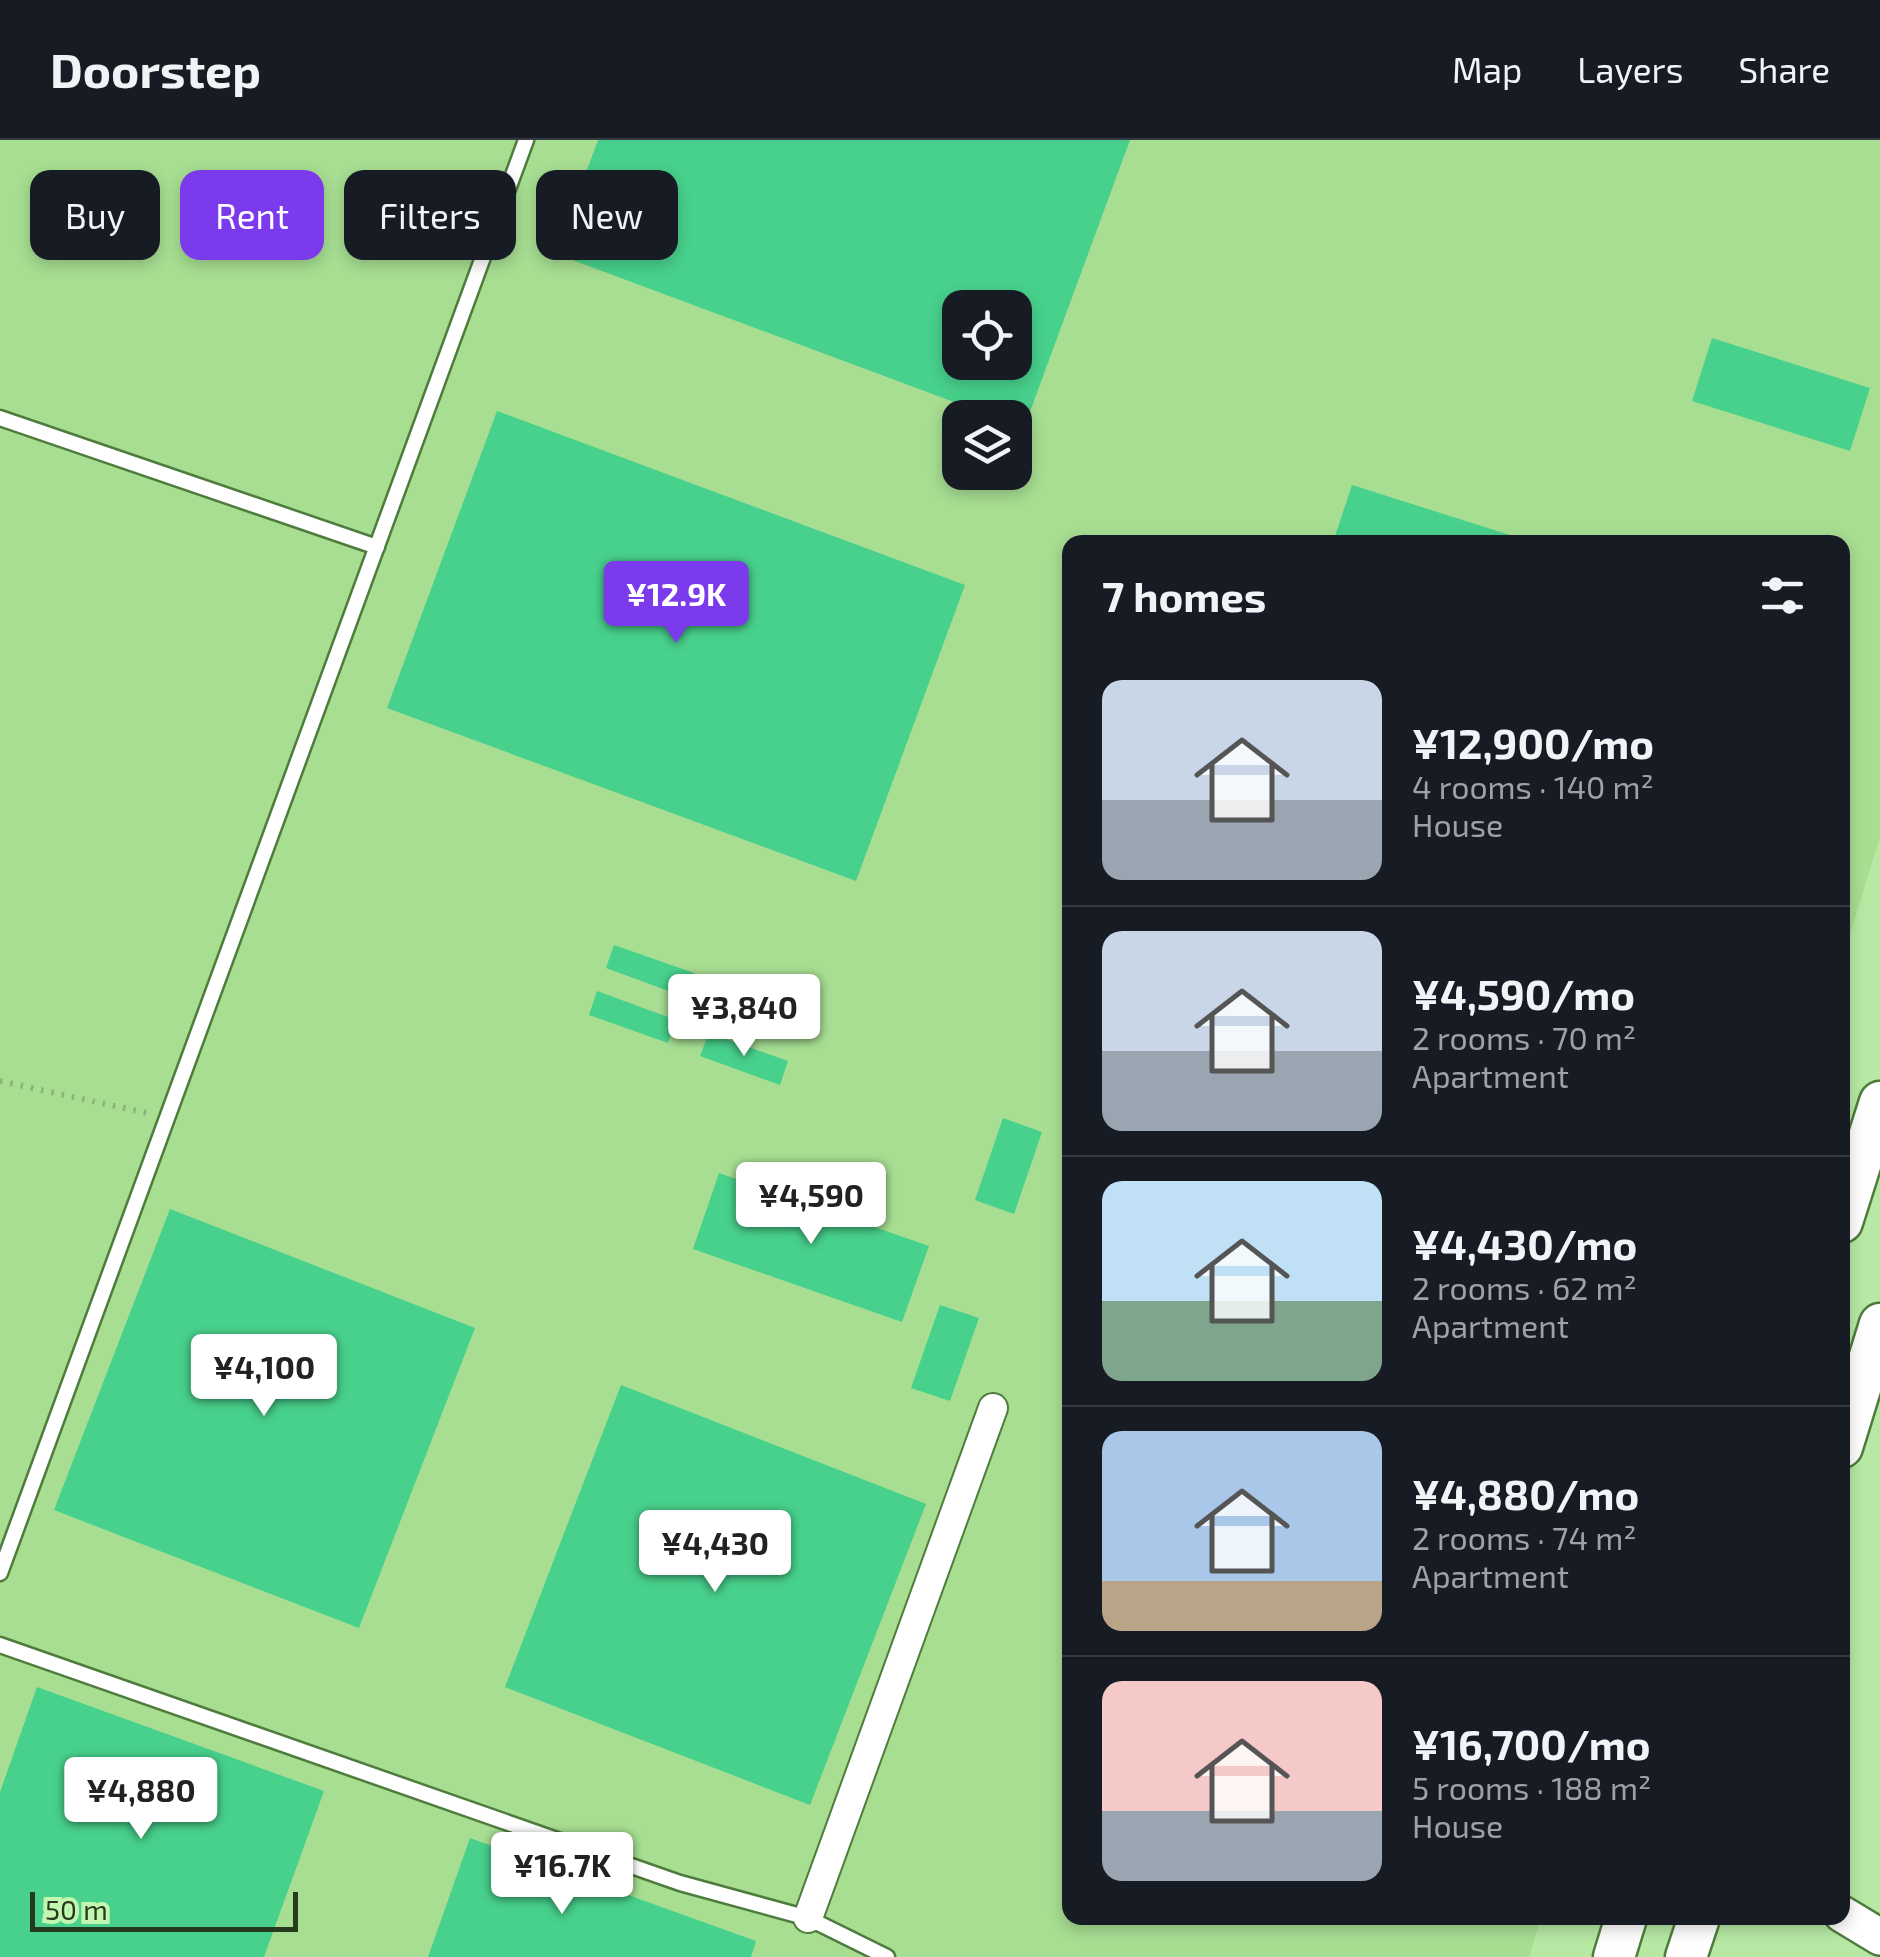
<!DOCTYPE html>
<meta charset="utf-8">
<style>
body{margin:0;font-family:"Exo 2",sans-serif;background:#242831;color:#f1f3f6;height:100vh;display:flex;flex-direction:column;font-size:38px;white-space:nowrap}
*{box-sizing:border-box;margin:0}
p{font-size:32px;color:#9ea1a6}
.icon{flex:none;width:55px;height:55px;fill:none;stroke:currentColor;stroke-width:2;stroke-linecap:round;stroke-linejoin:round}
.map{position:relative;flex:1;overflow:hidden}
.drawer{position:absolute;left:1062px;top:395px;width:788px;height:1390px;display:flex;flex-direction:column;background:#171b24;border-radius:20px;box-shadow:0 5px 15px #0003}
.drawer>*{flex:none}
.top-card{position:absolute;left:30px;top:30px;width:882px;height:90px;display:flex;gap:20px}
.buttons{position:absolute;left:942px;top:150px;display:grid;gap:20px}
.buttons a{display:grid;place-items:center;width:90px;height:90px;border-radius:20px;background:#171b24;box-shadow:0 5px 15px #0003;font-size:50px}
.scale{position:absolute;left:30px;bottom:25px;width:268px;box-sizing:border-box;padding-left:10px;border:5px solid #263a1e;border-top:0;font-size:28px;line-height:35px;white-space:nowrap;color:#263a1e;-webkit-text-stroke:8px #c3f7b1;paint-order:stroke}
.price{position:absolute;translate:-50% -85px;padding:0 22px;border-radius:10px;background:#fff;color:#222;font-size:32px;line-height:65px;filter:drop-shadow(0 2px 5px #0008)}
.price::after{content:'';position:absolute;left:50%;top:60px;width:30px;height:22px;margin-left:-15px;background:inherit;clip-path:polygon(0 0,100% 0,50% 100%)}
.price.on{background:#7c3aed;color:#fff}
ul{padding:0;list-style:none}
li{display:flex;align-items:center;gap:30px;height:250px;padding:0 40px}
li+li{border-top:2px solid #363941}
li span{display:grid;place-items:center;flex:none;width:280px;height:200px;border-radius:20px;color:#555}
li>.icon{margin-inline-start:auto}
span .icon{width:120px;height:120px;fill:#fffc;stroke-width:1}
li b{font-size:42px}
h2{display:flex;justify-content:space-between;align-items:center;height:120px;padding:0 40px;font-size:42px}
.tag{padding:0 35px;border-radius:20px;background:#171b24;box-shadow:0 5px 15px #0003;font-size:35px;line-height:90px}
.tag.on{background:#7c3aed;color:#fff}
header{display:flex;align-items:center;gap:60px;box-sizing:border-box;height:140px;padding:0 50px;background:#171b24;border-bottom:2px solid #363941}
header strong{font-size:48px}
nav{display:flex;gap:55px;margin-inline-start:auto;font-size:35px}
.map>svg:first-child{display:block}
</style>
<header>
<strong>Doorstep</strong>
<nav><a>Map</a><a>Layers</a><a>Share</a></nav>
</header>
<div class="map">
<svg width="1880" height="1817" viewBox="0 0 1880 1817">
<rect width="100%" height="100%" fill="#b7e9a4"/>
<path fill="#a7de92" fill-rule="evenodd" d="M0 0H1880V697L1843 817 1842 402H1070V1778H1541L1529 1817H0ZM960 168H1015V222H960ZM960 278H1015V332H960Z"/>
<g fill="#48d18c" fill-rule="evenodd">
<path d="M598 0H1130L1024 288 1015 284V278H997L556 114ZM960 168H1015V222H960Z"/>
<polygon points="1712,198 1870,248 1850,311 1692,261"/>
<polygon points="497,271 965,445 856,741 387,568"/>
<polygon points="1352,345 1510,395 1507,402 1333,402"/>
<polygon points="614,805 694,833 685,857 606,828"/>
<polygon points="725,843 805,872 796,895 717,867"/>
<polygon points="597,851 676,880 668,903 589,875"/>
<polygon points="709,893 788,921 780,945 700,916"/>
<polygon points="1003,978 1042,992 1014,1074 975,1060"/>
<polygon points="719,1033 929,1106 902,1182 693,1109"/>
<polygon points="170,1069 475,1188 359,1488 54,1370"/>
<polygon points="940,1165 979,1178 950,1261 911,1248"/>
<polygon points="621,1245 926,1364 810,1665 505,1547"/>
<polygon points="37,1547 324,1651 264,1817 0,1817 0,1652"/>
<polygon points="470,1698 756,1801 751,1817 428,1817"/>
</g>
<g fill="none" stroke-linecap="round" stroke-linejoin="round">
<defs>
<g id="service">
<polyline points="0,278 377,407"/>
<polyline points="0,1433 526,0"/>
<polyline points="0,1505 680,1743 808,1778 887,1817"/>
</g>
<polyline id="minor" points="808,1778 993,1268"/>
<polyline id="tertiary" points="1842,1774 1880,1797"/>
<g id="secondary">
<polyline points="1842,1082 1880,962"/>
<polyline points="1842,1307 1880,1184"/>
<polyline points="1614,1817 1626,1778"/>
<polyline points="1686,1817 1699,1778"/>
</g>
</defs>
<use href="#service" stroke="#4e7c3c" stroke-width="19"/>
<use href="#minor" stroke="#4e7c3c" stroke-width="32"/>
<use href="#tertiary" stroke="#4e7c3c" stroke-width="40"/>
<use href="#secondary" stroke="#4e7c3c" stroke-width="45"/>
<polyline stroke="#8bb47c" stroke-width="6" stroke-dasharray="2.5 8" stroke-linecap="butt" points="0,941 147,973"/>
<use href="#service" stroke="#fff" stroke-width="14"/>
<use href="#minor" stroke="#fff" stroke-width="28"/>
<use href="#tertiary" stroke="#fff" stroke-width="35"/>
<use href="#secondary" stroke="#fff" stroke-width="40"/>
</g>
</svg>
<div class="buttons">
<a><svg class="icon" aria-label="locate" viewBox="0 0 24 24"><circle cx="12" cy="12" r="6"/><path d="M12 2v4M12 18v4M2 12h4M18 12h4"/></svg></a>
<a><svg class="icon" aria-label="layers" viewBox="0 0 24 24"><path d="M12 4l9 5-9 5-9-5zM3 14l9 5 9-5"/></svg></a>
</div>
<div class="scale">50 m</div>
<b class="price on" style="left:676px;top:506px">¥12.9K</b>
<b class="price" style="left:744px;top:919px">¥3,840</b>
<b class="price" style="left:811px;top:1107px">¥4,590</b>
<b class="price" style="left:264px;top:1279px">¥4,100</b>
<b class="price" style="left:715px;top:1455px">¥4,430</b>
<b class="price" style="left:141px;top:1702px">¥4,880</b>
<b class="price" style="left:562px;top:1777px">¥16.7K</b>
<div class="top-card">
<a class="tag">Buy</a>
<a class="tag on">Rent</a>
<a class="tag">Filters</a>
<a class="tag">New</a>
</div>
<section class="drawer">
<h2>7 homes<svg class="icon" aria-label="filters" viewBox="0 0 24 24"><path d="M4 7h16M4 17h16"/><circle cx="9" cy="7" r="2"/><circle cx="15" cy="17" r="2"/></svg></h2>
<ul>
<li><span style="background:linear-gradient(#c9d6e8 60%,#9aa5b1 0)"><svg class="icon" aria-label="home" viewBox="0 0 24 24"><path d="M3 11l9-7 9 7M6 9v11h12V9"/></svg></span><div><b>¥12,900/mo</b><p>4 rooms · 140 m²</p><p>House</p></div></li>
<li><span style="background:linear-gradient(#c9d6e8 60%,#9aa5b1 0)"><svg class="icon" aria-label="home" viewBox="0 0 24 24"><path d="M3 11l9-7 9 7M6 9v11h12V9"/></svg></span><div><b>¥4,590/mo</b><p>2 rooms · 70 m²</p><p>Apartment</p></div></li>
<li><span style="background:linear-gradient(#bfe0f5 60%,#7fa58c 0)"><svg class="icon" aria-label="home" viewBox="0 0 24 24"><path d="M3 11l9-7 9 7M6 9v11h12V9"/></svg></span><div><b>¥4,430/mo</b><p>2 rooms · 62 m²</p><p>Apartment</p></div></li>
<li><span style="background:linear-gradient(#a9c7e8 75%,#b9a48a 0)"><svg class="icon" aria-label="home" viewBox="0 0 24 24"><path d="M3 11l9-7 9 7M6 9v11h12V9"/></svg></span><div><b>¥4,880/mo</b><p>2 rooms · 74 m²</p><p>Apartment</p></div></li>
<li><span style="background:linear-gradient(#f6c9c9 65%,#9aa5b1 0)"><svg class="icon" aria-label="home" viewBox="0 0 24 24"><path d="M3 11l9-7 9 7M6 9v11h12V9"/></svg></span><div><b>¥16,700/mo</b><p>5 rooms · 188 m²</p><p>House</p></div></li>
</ul>
</section>
</div>
